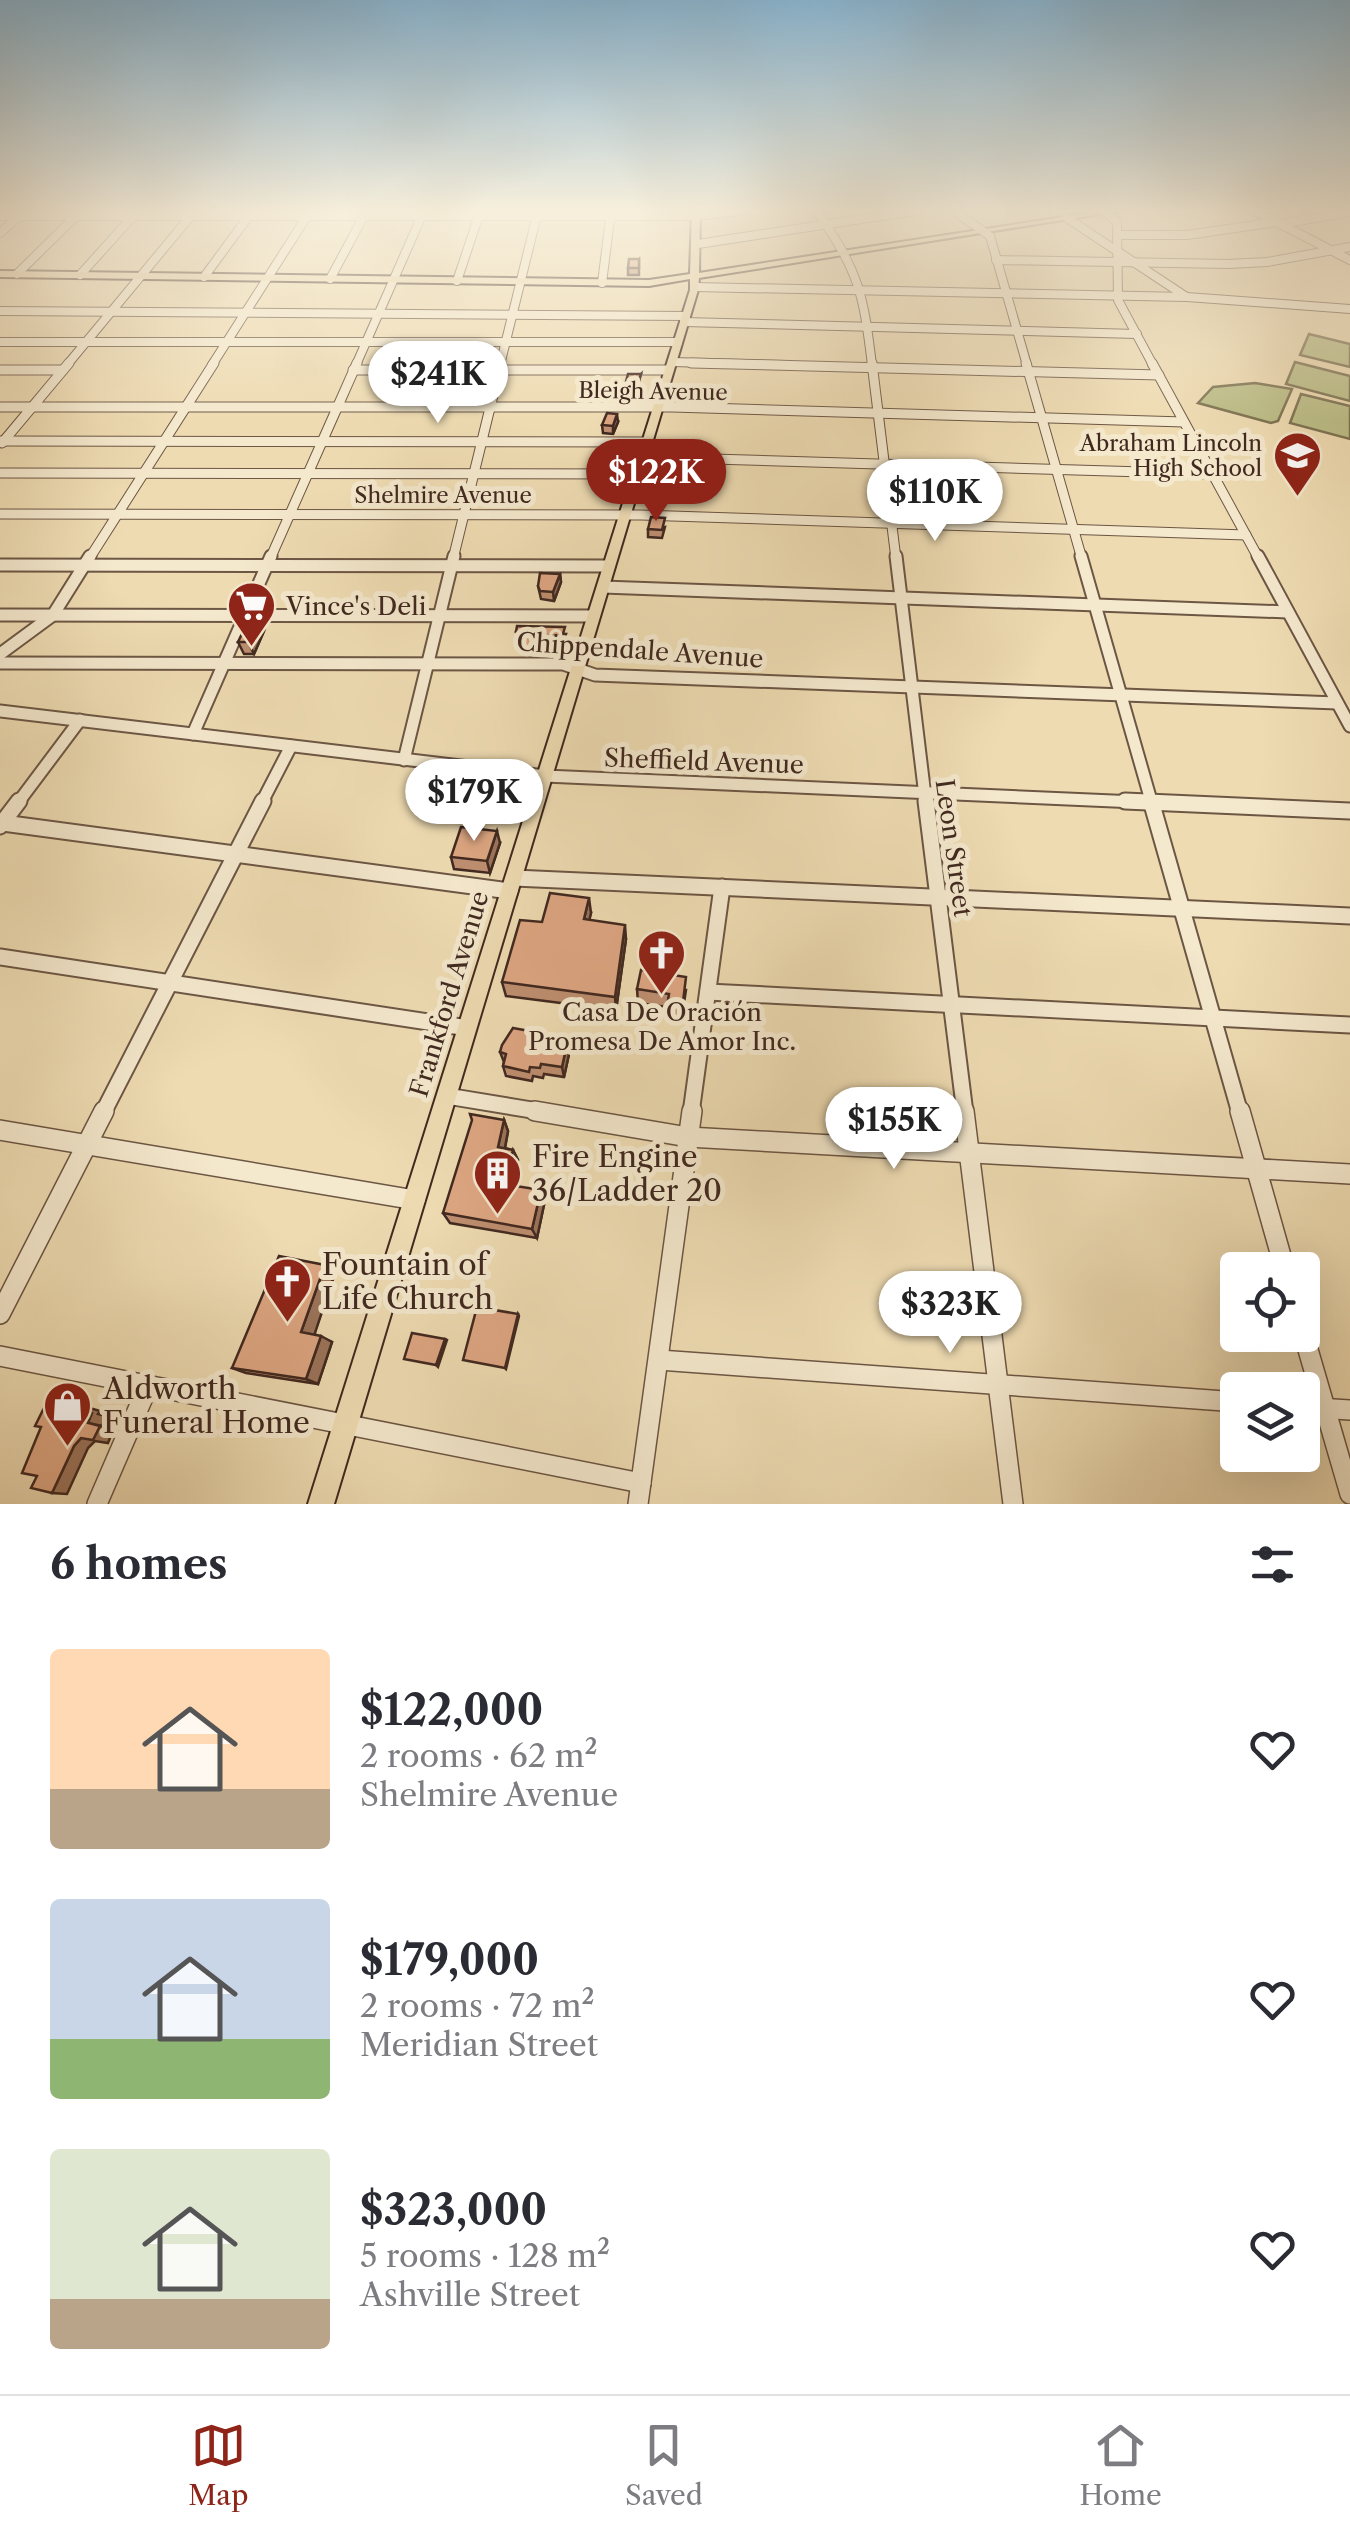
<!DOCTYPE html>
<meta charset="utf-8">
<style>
body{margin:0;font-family:"Libre Caslon Text",serif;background:#f2f2f3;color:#2b2b33;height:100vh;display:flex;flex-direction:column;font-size:38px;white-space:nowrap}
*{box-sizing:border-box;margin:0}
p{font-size:32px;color:#7c7c81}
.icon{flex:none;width:55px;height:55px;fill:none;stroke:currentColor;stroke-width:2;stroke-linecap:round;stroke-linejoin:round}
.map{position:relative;height:1504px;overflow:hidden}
.panel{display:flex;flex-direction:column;background:#fff;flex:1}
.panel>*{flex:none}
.tools{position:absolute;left:1220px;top:1252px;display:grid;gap:20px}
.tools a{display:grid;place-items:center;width:100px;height:100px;border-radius:10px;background:#fff;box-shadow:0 10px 40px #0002;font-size:50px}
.price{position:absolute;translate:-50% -85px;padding:0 22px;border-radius:35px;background:#fff;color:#222;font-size:32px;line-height:65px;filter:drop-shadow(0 2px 5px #0008)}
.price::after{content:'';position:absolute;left:50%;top:60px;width:30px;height:22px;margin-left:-15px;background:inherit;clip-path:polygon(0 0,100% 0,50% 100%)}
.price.selected{background:#8f2418;color:#fff}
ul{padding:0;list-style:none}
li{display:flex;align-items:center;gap:30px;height:250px;padding:0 50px}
li span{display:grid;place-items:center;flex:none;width:280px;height:200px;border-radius:10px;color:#555}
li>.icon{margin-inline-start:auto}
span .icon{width:120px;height:120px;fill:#fffc;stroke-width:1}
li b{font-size:42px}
h2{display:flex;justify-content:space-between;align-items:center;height:120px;padding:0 50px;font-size:42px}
.menu{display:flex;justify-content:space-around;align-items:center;height:140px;border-top:2px solid #e1e1e2;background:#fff;font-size:28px;color:#7c7c81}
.menu a{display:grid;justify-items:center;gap:5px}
.menu .selected{color:#8f2418}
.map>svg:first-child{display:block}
</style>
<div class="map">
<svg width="1350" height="1504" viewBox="0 0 1350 1504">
<rect width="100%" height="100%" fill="#eedbb2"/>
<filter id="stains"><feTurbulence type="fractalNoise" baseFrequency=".002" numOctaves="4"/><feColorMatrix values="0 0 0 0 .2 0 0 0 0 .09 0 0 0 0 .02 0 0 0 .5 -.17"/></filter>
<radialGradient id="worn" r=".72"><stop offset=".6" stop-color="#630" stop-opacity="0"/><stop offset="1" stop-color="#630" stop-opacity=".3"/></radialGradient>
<g fill="#bdbf89" stroke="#7f7454" stroke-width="2.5">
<polygon points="1309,334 1350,344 1350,367 1300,355"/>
<polygon points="1295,362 1350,376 1350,401 1286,384"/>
<polygon points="1255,383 1292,389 1278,421 1271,423 1198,403 1213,387"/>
<polygon points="1301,394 1350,406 1350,439 1290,423"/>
</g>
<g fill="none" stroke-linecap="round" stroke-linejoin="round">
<defs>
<g id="minor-far4">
<path d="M817 211C859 273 863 291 872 365"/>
<polyline points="954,211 990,236 1027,365"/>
<polyline points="1104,211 1117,222 1118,300 1153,365"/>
<polyline points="1255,211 1350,260"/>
<polyline points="0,216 697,216 740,211"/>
<polyline points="1067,218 1185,296"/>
<polyline points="1281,224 1350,212"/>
<polyline points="0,233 19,216"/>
<polyline points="1117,235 1187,235 1276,222"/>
<polyline points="698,244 914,211"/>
<polyline points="996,260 1228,264 1267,262 1350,247"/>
<polyline points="17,274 80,212"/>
<polyline points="80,275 135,214"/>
<polyline points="204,277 251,213"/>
<polyline points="330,279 364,216"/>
<polyline points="457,281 480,212"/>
<polyline points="602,283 611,211"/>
<polyline points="695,287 1187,297 1350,309"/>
<polyline points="0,311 686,316"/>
<polyline points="684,322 1137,334"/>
<polyline points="0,342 678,342"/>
<polyline points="672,362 785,365"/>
<polyline points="67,365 194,212"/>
<polyline points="212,365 309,213"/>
<polyline points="356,365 423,213"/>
<polyline points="500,365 538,211"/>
</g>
<g id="minor-far3">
<polyline points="691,363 1159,375"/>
<polyline points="872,363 896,559"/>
<polyline points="1026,363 1082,559"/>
<polyline points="1152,363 1259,559"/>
<polyline points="0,370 63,370"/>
<polyline points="353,370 669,370"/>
<polyline points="0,407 672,407 1184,422"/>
<polyline points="0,441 648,442"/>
<polyline points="2,443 69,363"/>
<polyline points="643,457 1212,474"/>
<polyline points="0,473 638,474"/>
<polyline points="0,514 641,515 1246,535"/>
<polyline points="89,559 214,363"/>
<polyline points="270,559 357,363"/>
<polyline points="453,559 501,363"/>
</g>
<g id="minor-far2">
<polyline points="896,556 926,804"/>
<polyline points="1081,556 1152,804"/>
<polyline points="1258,556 1350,726"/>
<polyline points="0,565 609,566"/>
<polyline points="603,587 1288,612"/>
<polyline points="0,615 594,616"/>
<polyline points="0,654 53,615 90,556"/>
<polyline points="0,663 563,664 595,675 1337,703"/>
<polyline points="0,711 545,776 1182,804"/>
<polyline points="193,734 271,556"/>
<polyline points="404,760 454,556"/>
<polyline points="17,804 80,720"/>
<polyline points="261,804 291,746"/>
</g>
<g id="minor-far1">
<polyline points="926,801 965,1113"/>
<polyline points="1125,801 1350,811"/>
<polyline points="1151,801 1240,1113"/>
<polyline points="3,823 510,891"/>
<polyline points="0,826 19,801"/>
<polyline points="514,878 1350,916"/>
<polyline points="0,957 468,1028"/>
<polyline points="708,992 1350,1025"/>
<polyline points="447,1096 550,1113"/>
<polyline points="103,1113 263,801"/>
<polyline points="691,1113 722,887"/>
</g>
<g id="minor">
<polyline points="535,1111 688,1137 1350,1174"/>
<polyline points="964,1111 1013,1504"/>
<polyline points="1240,1111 1285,1270"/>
<polyline points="0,1130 415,1200"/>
<polyline points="0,1314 104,1111"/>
<polyline points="1302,1329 1350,1494"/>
<polyline points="0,1356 641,1483"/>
<polyline points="659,1360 1238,1402"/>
<polyline points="1302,1407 1350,1410"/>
<polyline points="97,1504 148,1386"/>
<polyline points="638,1504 692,1111"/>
</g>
<polygon id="major" points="692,211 700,211 699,273 1103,211 1119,211 699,278 698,290 334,1504 308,1504 690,290 690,279 649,286 0,277 0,271 649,280 690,274"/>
</defs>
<use href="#minor-far4" stroke="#6c5644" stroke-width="10"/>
<use href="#minor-far3" stroke="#6c5644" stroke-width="11"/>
<use href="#minor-far2" stroke="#6c5644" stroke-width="15"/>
<use href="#minor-far1" stroke="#6c5644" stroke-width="19"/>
<use href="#minor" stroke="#6c5644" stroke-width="22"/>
<use href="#major" stroke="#412920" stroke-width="4"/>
<use href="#minor-far4" stroke="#f4e8cd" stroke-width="8"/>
<use href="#minor-far3" stroke="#f4e8cd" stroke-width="9"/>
<use href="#minor-far2" stroke="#f4e8cd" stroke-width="11"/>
<use href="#minor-far1" stroke="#f4e8cd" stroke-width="15"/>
<use href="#minor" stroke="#f4e8cd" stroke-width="19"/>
<use href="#major" fill="#eedbb2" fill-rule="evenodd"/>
</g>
<g fill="#be8f70" stroke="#412920" stroke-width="2.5">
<polygon points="639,259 639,275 628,275 628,268"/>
<polygon points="641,374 636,393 624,393 624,389"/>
<polygon points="618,422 613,434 603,433 602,425"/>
<polygon points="665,527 662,538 648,537 648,529"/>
<polygon points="560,574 561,582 554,601 541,599 538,586"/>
<polygon points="264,631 254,654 244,654 238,642"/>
<polygon points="516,632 566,634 562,644 540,641 538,653 524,653 524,639 517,638"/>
<polygon points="500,843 490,873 454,869 451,857"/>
<polygon points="591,913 589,920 626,939 616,1010 506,996 502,982 542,922"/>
<polygon points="637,989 686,990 682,1016 668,1014 668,1007 638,1003"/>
<polygon points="546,1034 548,1041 569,1054 564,1077 544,1074 543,1078 533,1076 532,1081 506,1076 503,1066 504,1062 500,1052"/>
<polygon points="504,1120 508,1131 505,1148 513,1150 518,1160 511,1185 545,1200 537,1238 450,1223 443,1213"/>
<polygon points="335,1273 314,1334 332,1342 318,1384 246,1373 232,1368"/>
</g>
<g fill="#9b745b" stroke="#412920" stroke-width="2.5">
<polygon points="617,414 618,422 613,434 613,426"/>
<polygon points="560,574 561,582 554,601 553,592"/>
<polygon points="258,618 264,631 254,654 248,642"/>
<polygon points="497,831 500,843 490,873 487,861"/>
<polygon points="589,898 591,913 586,934 584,919"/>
<polygon points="625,925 626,939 616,1010 615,997"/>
<polygon points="567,1044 569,1054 564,1077 562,1067"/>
<polygon points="504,1120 508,1131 503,1158 498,1147"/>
<polygon points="513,1150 518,1160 508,1194 503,1184"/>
<polygon points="541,1190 545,1200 537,1238 532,1229"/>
<polygon points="325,1265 335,1273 313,1339 301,1332"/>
<polygon points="518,1314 519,1316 506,1369 505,1368"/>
<polygon points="321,1336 332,1342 318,1384 306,1379"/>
<polygon points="445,1339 447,1340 438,1367 436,1365"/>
<polygon points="86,1407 100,1411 98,1414 106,1416 102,1426 88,1423 84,1411"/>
<polygon points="100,1426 114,1428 108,1443 95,1441 88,1448 67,1494 52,1493 74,1446 81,1438"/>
</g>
<g fill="#dda682" stroke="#412920" stroke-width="2.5">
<polygon points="629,259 639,259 639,268 628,268"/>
<polygon points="628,374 641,374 636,389 624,389"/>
<polygon points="607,413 617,414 613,426 602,425"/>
<polygon points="651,517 665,518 662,530 648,529"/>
<polygon points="540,573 560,574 553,592 540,591 538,586"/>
<polygon points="251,615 258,618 248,642 238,642"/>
<polygon points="517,626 565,627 562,637 538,634 537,647 523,647 525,633 516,632"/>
<polygon points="461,827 497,831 487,861 451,857"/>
<polygon points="550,893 589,898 584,919 625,925 615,997 502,982 520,920 542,922"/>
<polygon points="641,970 686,977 683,1002 668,1000 669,994 637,989"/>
<polygon points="513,1028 546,1034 545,1040 567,1044 562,1067 541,1064 540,1068 530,1067 529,1072 503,1066 506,1054 500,1052 502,1045"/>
<polygon points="470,1114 504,1120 498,1147 513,1150 503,1184 541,1190 532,1229 443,1213 472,1120"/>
<polygon points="279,1256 325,1265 301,1332 321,1336 306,1379 232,1368"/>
<polygon points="477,1307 518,1314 505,1368 463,1360"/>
<polygon points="412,1333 445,1339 436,1365 404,1359"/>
<polygon points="53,1401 86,1407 84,1411 92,1413 88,1423 100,1426 93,1440 81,1438 74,1446 52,1493 31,1488 37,1476 22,1473 41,1427 35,1426 47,1402"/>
</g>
<linearGradient id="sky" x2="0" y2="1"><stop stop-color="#89b6d3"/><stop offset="0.5" stop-color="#f7efdc"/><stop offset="1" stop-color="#f7efdc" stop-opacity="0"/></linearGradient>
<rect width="1350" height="421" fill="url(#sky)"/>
<defs>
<symbol id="school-pin" viewBox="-11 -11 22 30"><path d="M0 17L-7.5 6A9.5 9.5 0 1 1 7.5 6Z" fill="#8f2418" stroke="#f4e8cd"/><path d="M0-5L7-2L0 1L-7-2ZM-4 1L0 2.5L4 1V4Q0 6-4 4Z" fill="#fff"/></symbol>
<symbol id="supermarket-pin" viewBox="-11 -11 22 30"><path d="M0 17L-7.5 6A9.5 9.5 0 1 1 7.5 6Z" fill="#8f2418" stroke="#f4e8cd"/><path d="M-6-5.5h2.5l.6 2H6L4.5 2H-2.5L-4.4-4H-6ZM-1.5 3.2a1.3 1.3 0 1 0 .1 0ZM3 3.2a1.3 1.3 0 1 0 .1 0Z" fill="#fff"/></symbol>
<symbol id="church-pin" viewBox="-11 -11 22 30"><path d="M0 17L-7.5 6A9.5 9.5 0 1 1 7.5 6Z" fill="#8f2418" stroke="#f4e8cd"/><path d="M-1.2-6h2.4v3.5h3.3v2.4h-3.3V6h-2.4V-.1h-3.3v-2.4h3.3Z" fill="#fff"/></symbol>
<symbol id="building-pin" viewBox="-11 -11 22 30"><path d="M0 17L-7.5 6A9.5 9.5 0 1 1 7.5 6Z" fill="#8f2418" stroke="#f4e8cd"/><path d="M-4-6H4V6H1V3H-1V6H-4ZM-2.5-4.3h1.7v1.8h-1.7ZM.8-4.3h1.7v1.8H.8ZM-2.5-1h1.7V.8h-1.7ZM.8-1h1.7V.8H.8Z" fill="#fff"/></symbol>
<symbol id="shop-pin" viewBox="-11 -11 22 30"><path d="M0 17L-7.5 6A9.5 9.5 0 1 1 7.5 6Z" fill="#8f2418" stroke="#f4e8cd"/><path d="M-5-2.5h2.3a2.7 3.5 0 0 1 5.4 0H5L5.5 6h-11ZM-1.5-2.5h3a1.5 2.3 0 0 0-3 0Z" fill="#fff"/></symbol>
</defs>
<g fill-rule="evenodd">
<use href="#school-pin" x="1270" y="428" width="55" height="75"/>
<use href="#supermarket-pin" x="224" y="578" width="55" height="75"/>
<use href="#church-pin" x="634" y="926" width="55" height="75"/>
<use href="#building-pin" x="470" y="1146" width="55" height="75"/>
<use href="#church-pin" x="260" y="1254" width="55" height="75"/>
<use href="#shop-pin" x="40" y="1378" width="55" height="75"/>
</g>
<g text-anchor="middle" stroke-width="10" stroke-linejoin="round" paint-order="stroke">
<g font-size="22" fill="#412920" stroke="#f4e8cd">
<text transform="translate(653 391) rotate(1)" y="8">Bleigh Avenue</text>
<text x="443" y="503">Shelmire Avenue</text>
</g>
<g font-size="22" fill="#412920" stroke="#f4e8cd" text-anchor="end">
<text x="1262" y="451">Abraham Lincoln<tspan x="1262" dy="25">High School</tspan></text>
</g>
<g font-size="25" fill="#412920" stroke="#f4e8cd" text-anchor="start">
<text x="286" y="615">Vince's Deli</text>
<text x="662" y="1021" text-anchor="middle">Casa De Oración<tspan x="662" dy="29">Promesa De Amor Inc.</tspan></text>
</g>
<g font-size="25" fill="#412920" stroke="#f4e8cd">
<text transform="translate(640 650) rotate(4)" y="9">Chippendale Avenue</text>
<text transform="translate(704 761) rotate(2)" y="9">Sheffield Avenue</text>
<text transform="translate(954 848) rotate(82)" y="9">Leon Street</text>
<text transform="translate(449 994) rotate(-73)" y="9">Frankford Avenue</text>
</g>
<g font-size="30" fill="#412920" stroke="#f4e8cd" text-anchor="start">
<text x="532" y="1167">Fire Engine<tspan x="532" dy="34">36/Ladder 20</tspan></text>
<text x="322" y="1275">Fountain of<tspan x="322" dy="34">Life Church</tspan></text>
<text x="103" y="1399">Aldworth<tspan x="103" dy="34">Funeral Home</tspan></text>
</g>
</g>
<rect width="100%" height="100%" filter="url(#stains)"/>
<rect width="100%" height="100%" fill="url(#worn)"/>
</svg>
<div class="tools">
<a><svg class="icon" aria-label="locate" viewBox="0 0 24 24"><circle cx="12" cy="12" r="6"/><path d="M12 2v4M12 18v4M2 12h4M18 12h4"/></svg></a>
<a><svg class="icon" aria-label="layers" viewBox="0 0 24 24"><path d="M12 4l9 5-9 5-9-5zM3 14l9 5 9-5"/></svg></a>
</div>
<b class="price" style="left:438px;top:426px">$241K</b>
<b class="price selected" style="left:656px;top:524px">$122K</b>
<b class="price" style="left:935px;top:544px">$110K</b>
<b class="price" style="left:474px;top:844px">$179K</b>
<b class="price" style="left:894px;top:1172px">$155K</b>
<b class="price" style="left:950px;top:1356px">$323K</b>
</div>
<section class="panel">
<h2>6 homes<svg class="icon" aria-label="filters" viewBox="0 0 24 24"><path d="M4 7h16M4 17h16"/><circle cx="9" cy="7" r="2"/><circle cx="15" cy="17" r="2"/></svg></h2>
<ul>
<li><span style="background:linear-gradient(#ffd9b3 70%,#b9a48a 0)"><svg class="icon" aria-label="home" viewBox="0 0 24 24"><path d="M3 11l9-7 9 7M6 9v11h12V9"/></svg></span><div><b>$122,000</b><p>2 rooms · 62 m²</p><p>Shelmire Avenue</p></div><svg class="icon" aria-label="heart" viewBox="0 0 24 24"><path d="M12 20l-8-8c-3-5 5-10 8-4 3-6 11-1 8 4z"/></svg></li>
<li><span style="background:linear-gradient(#c9d6e8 70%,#8fb573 0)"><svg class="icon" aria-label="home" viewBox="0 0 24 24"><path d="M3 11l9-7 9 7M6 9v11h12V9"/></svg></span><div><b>$179,000</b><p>2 rooms · 72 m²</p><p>Meridian Street</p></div><svg class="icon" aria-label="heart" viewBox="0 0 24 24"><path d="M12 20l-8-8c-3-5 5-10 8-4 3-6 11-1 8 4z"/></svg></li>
<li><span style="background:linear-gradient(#dfe7d0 75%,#b9a48a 0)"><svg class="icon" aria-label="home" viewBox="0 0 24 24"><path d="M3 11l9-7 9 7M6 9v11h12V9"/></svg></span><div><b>$323,000</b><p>5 rooms · 128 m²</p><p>Ashville Street</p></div><svg class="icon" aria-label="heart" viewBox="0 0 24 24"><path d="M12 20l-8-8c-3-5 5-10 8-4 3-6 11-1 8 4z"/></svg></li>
</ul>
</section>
<nav class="menu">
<a class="selected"><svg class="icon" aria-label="map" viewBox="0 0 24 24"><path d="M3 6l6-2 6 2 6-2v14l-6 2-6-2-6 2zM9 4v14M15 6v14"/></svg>Map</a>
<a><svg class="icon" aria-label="saved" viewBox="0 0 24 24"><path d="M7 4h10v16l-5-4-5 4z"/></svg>Saved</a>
<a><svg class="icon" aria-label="home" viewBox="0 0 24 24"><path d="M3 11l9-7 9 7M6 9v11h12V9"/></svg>Home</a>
</nav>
